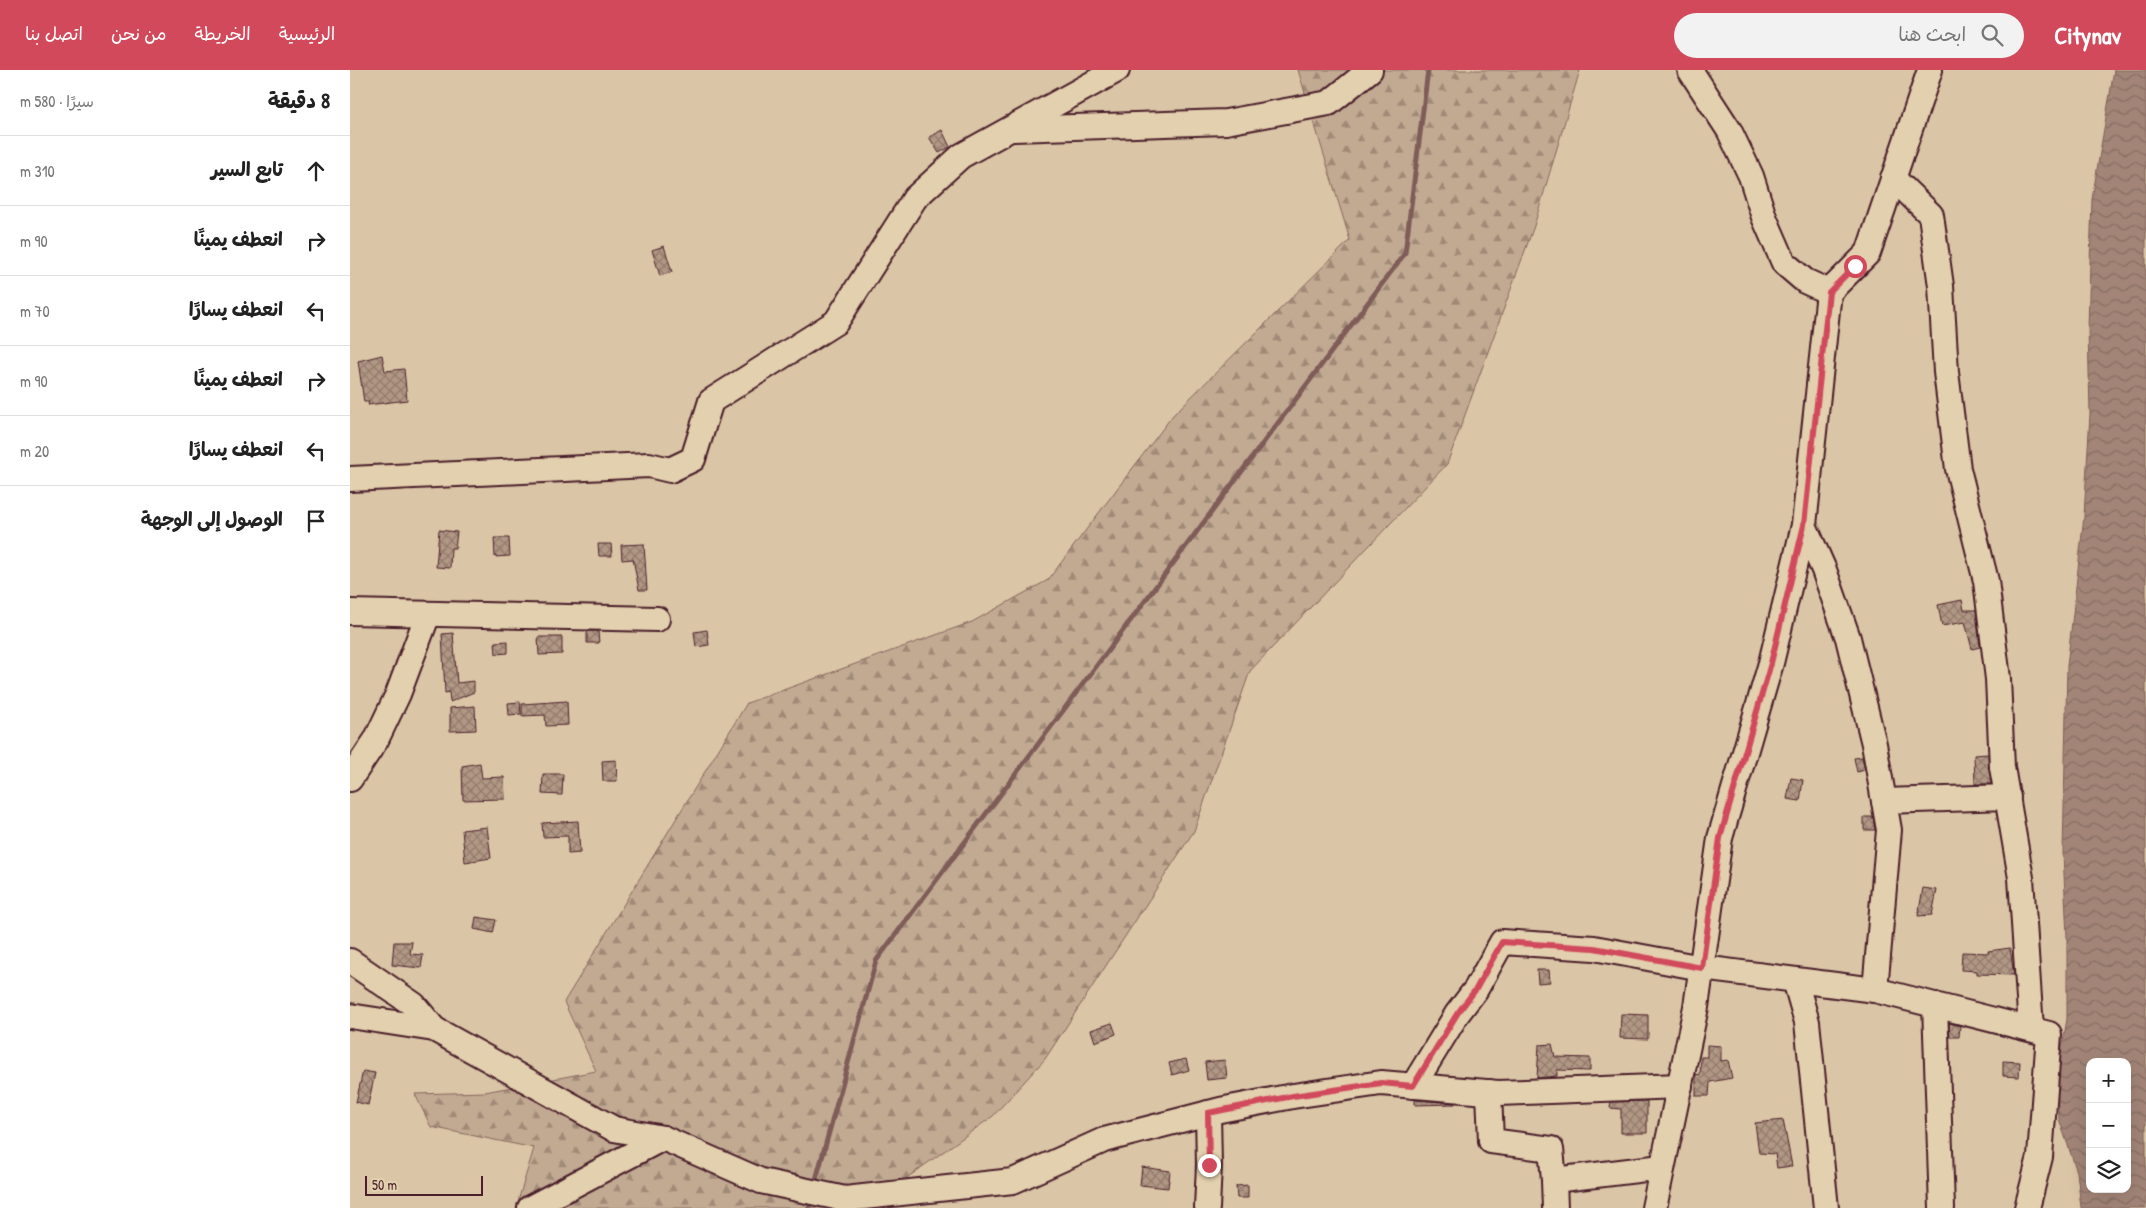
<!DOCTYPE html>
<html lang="ar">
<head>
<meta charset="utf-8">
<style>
  body { margin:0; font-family:"Patrick Hand","Playpen Sans Arabic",sans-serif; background:#f2f2f2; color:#222; direction:rtl }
  .controls { position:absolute; right:15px; bottom:15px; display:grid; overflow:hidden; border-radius:10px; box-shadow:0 5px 20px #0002 }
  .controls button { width:45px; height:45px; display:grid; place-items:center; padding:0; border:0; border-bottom:1px solid #e0e0e0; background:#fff; color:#222; font:25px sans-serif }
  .scale { position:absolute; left:15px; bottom:12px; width:118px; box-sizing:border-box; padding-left:5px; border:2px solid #4a1f2b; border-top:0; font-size:14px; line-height:18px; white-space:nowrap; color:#4a1f2b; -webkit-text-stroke:4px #e3d0ae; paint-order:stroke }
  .stop { position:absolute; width:15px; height:15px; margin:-11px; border:4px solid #d1495b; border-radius:50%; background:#fff }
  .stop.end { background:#d1495b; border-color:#fff; box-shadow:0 1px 5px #0008 }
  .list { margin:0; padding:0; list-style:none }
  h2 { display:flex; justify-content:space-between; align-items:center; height:65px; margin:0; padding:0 20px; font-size:21px }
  h2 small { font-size:16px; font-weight:400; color:#767676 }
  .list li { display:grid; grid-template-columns:32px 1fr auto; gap:15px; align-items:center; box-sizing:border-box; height:70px; padding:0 20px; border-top:1px solid #e0e0e0 }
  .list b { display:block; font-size:19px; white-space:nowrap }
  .list em { font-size:16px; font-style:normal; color:#767676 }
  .icon { flex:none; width:28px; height:28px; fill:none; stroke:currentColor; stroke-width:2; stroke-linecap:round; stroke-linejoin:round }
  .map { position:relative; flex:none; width:1796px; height:1138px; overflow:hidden; direction:ltr }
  header { display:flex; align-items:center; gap:30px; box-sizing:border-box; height:70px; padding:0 25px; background:#d1495b; color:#fff }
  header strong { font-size:24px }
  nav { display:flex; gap:28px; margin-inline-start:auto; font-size:18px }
  .search { width:350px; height:45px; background:#f2f2f2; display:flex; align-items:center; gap:12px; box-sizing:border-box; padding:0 18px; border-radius:28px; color:#767676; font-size:19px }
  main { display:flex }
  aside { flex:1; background:#fff }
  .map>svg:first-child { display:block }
  .forest { fill:url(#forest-firs); stroke:#86645e }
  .water { fill:url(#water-waves); stroke:#7f5c59; fill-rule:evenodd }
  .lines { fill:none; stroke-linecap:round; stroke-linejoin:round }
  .stream { stroke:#7f5c59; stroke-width:5 }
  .building { fill:url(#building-cross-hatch); stroke:#4a1f2b }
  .minor-casing { stroke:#4a1f2b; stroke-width:28 }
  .minor { stroke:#e3d0ae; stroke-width:24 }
  .route { stroke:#d1495b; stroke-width:6 }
</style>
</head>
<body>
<header>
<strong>Citynav</strong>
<div class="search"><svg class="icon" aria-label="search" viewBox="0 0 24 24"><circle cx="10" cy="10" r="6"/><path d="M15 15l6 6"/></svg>ابحث هنا</div>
<nav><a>الرئيسية</a><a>الخريطة</a><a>من نحن</a><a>اتصل بنا</a></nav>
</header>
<main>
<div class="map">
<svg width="1796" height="1138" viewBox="0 0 1796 1138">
  <defs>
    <pattern id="forest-firs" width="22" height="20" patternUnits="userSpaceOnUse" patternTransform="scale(1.25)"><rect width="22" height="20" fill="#c2aa92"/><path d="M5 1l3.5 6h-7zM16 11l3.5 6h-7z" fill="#a08a77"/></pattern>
    <pattern id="water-waves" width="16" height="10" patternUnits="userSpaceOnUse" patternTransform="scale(1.25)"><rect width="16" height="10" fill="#a28577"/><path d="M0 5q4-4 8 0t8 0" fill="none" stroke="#866c62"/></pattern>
    <pattern id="building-cross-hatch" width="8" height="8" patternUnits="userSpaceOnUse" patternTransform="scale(1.25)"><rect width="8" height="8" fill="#b19784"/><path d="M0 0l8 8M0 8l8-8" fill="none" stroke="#927b6c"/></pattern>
  </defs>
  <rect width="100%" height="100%" fill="#dac6a6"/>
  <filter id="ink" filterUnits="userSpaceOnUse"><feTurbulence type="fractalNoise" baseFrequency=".02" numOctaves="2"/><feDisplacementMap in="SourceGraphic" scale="10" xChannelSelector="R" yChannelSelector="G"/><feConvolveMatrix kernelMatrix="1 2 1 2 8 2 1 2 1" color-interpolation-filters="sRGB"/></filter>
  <g filter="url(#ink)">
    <!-- forest -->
    <path class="forest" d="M 948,0 L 1230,0 L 1184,156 L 1097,394 L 900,601 L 844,761 L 695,989 L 643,1046 L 515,1138 L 166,1138 L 184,1078 L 81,1057 L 65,1024 L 135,1022 L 246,1001 L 214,932 L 397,633 L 622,552 L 698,510 L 823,345 L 1000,170 Z"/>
    <!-- water -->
    <path class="water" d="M 1764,0 L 1796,0 L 1796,1138 L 1731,1138 L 1727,1102 L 1709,1049 L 1706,1011 L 1717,949 L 1717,867 L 1713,783 L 1717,596 L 1734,446 L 1740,344 L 1738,258 L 1742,129 ZM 1740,992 L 1777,992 L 1777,1119 L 1740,1119 Z"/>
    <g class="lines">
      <!-- stream -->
      <g class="stream">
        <path d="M 464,1117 L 526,891 L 1055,183 L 1078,0"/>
        <path d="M 459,1138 L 462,1127"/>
      </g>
    </g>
    <!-- building -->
    <g class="building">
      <path d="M 592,60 L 600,77 L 589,83 L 579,67 Z"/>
      <path d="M 314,176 L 322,202 L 310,206 L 302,180 Z"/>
      <path d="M 32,285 L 35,301 L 54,299 L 57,330 L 18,335 L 19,332 L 14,332 L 8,291 Z"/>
      <path d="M 89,460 L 107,462 L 105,478 L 101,478 L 100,498 L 86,497 Z"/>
      <path d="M 144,468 L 159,468 L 160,486 L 145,487 Z"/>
      <path d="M 248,474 L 261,474 L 262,486 L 249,486 Z"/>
      <path d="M 294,474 L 297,520 L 289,520 L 283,489 L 272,490 L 271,475 Z"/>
      <path d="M 1612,530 L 1614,540 L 1626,540 L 1630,577 L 1622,579 L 1615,552 L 1592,556 L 1588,535 Z"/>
      <path d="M 357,560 L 359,575 L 346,577 L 344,562 Z"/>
      <path d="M 237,561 L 248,561 L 249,573 L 237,573 Z"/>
      <path d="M 103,563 L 107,613 L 124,611 L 124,622 L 100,632 L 99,622 L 95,623 L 92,564 Z"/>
      <path d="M 188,567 L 212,567 L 212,584 L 189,585 Z"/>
      <path d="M 158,571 L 158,583 L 146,584 L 145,572 Z"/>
      <path d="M 217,631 L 218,655 L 196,656 L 195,645 L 172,646 L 172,634 Z"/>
      <path d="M 170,632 L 171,644 L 159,645 L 158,633 Z"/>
      <path d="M 125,636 L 126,660 L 100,661 L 100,638 Z"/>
      <path d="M 1638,684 L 1641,714 L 1625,714 L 1624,685 Z"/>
      <path d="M 1512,687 L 1515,700 L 1507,702 L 1504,688 Z"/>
      <path d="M 266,690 L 267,711 L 253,711 L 252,691 Z"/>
      <path d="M 130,693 L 132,708 L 154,707 L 155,729 L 113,730 L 112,696 Z"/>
      <path d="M 193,704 L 213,704 L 212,725 L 192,724 Z"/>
      <path d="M 1441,708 L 1453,710 L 1450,731 L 1437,729 Z"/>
      <path d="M 1514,747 L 1523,747 L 1525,760 L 1514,760 Z"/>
      <path d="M 228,751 L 230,783 L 218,784 L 218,766 L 193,767 L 192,753 Z"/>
      <path d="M 137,757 L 141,788 L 115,792 L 112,760 Z"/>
      <path d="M 1573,818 L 1587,820 L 1582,845 L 1568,846 Z"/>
      <path d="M 126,847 L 146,850 L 143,863 L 124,859 Z"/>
      <path d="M 44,872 L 62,872 L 60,884 L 73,885 L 71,898 L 42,895 Z"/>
      <path d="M 1660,878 L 1664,905 L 1627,904 L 1627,901 L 1611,900 L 1612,882 L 1639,883 L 1638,881 Z"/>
      <path d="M 1187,900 L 1199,900 L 1200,912 L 1188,913 Z"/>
      <path d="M 1271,944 L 1298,945 L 1298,969 L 1270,968 Z"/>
      <path d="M 762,953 L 766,964 L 745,972 L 741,960 Z"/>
      <path d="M 1599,953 L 1610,956 L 1609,967 L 1600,967 Z"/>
      <path d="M 1202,974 L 1205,987 L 1240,988 L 1240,1001 L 1207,1000 L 1207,1006 L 1187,1008 L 1189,975 Z"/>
      <path d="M 1357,975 L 1371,976 L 1371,991 L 1378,990 L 1382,1008 L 1360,1012 L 1359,1026 L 1346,1026 L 1346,1004 L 1350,1005 L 1351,987 L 1357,987 Z"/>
      <path d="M 836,989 L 839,1000 L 822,1005 L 819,993 Z"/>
      <path d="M 875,990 L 877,1008 L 857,1010 L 855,992 Z"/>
      <path d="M 1653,991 L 1670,992 L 1669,1007 L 1653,1006 Z"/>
      <path d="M 13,1001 L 25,1003 L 18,1035 L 6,1032 Z"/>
      <path d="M 1065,1030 L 1105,1033 L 1105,1034 L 1065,1035 Z"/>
      <path d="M 1297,1031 L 1297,1063 L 1271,1063 L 1271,1039 L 1260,1038 L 1261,1032 Z"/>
      <path d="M 1433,1050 L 1442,1096 L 1427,1098 L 1425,1084 L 1409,1083 L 1405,1053 Z"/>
      <path d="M 792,1097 L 820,1101 L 818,1118 L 790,1115 Z"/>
      <path d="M 898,1115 L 898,1128 L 887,1128 L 886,1116 Z"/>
    </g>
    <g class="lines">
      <defs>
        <g id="minor">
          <path d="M 1340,0 L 1379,60 L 1401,106 L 1414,147 L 1434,193 L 1455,211 L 1479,222"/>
          <path d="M 664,59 L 876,52 L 979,33 L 1020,0"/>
          <path d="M 1543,108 L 1581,145 L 1591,216 L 1596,302 L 1608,399 L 1636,511 L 1648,609 L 1652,697 L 1671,808 L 1681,959"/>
          <path d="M 0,409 L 299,395 L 320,400 L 343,389 L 361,331 L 486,252 L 565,128 L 611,86 L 767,0"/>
          <path d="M 1454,455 L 1474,500 L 1498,568 L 1524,674 L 1539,760 L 1525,920"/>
          <path d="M 0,542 L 307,549"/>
          <path d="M 0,709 L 26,670 L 48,624 L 78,544"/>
          <path d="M 1534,731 L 1658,727"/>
          <path d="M 0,891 L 64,935 L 84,959"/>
          <path d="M 1445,910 L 1457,952 L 1476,1138"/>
          <path d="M 1585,935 L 1592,1138"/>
          <path d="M 0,946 L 84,959 L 264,1059 L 313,1068 L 411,1111 L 495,1129 L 663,1111 L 754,1070 L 870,1040 L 943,1026 L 1031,1013 L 1148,1023 L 1330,1016"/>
          <path d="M 1063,1016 L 1107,944 L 1126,919 L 1152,872 L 1244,878 L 1352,898 L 1525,920 L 1699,964 L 1690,1087 L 1677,1138"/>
          <path d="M 1139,1022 L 1141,1071 L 1201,1079 L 1204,1110"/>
          <path d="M 180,1138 L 313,1068"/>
          <path d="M 857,1138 L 859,1095 L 858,1043"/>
          <path d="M 1205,1138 L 1204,1110 L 1312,1097"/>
          <path d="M 1304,1138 L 1346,937 L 1370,768 L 1421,593 L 1454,455 L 1479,222 L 1518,183 L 1580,0"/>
        </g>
      </defs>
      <!-- minor casing -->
      <use href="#minor" class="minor-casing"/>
      <!-- minor -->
      <use href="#minor" class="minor"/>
    </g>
  </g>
  <g class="lines" filter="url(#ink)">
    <!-- route -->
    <path class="route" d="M 859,1095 L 858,1043 L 943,1026 L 1031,1013 L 1063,1016 L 1107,944 L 1126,919 L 1152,872 L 1244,878 L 1352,898 L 1370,768 L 1421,593 L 1454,455 L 1479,222 L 1505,196"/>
  </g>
</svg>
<div class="controls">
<button>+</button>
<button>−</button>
<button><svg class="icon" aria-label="layers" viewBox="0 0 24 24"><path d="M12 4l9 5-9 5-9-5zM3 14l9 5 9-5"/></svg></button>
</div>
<div class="scale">50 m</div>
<div class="stop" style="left:1505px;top:196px"></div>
<div class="stop end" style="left:859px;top:1095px"></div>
</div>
<aside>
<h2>8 دقيقة<small>سيرًا · 580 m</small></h2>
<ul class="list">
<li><svg class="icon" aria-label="ahead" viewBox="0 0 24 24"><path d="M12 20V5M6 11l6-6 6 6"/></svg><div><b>تابع السير</b></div><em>310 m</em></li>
<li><svg class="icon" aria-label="right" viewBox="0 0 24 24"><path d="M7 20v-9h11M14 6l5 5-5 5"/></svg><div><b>انعطف يمينًا</b></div><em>90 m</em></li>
<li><svg class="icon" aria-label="left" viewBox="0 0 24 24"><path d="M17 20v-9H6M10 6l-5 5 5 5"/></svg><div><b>انعطف يسارًا</b></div><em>70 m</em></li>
<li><svg class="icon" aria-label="right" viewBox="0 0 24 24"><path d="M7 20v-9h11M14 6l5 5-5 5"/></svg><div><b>انعطف يمينًا</b></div><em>90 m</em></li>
<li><svg class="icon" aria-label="left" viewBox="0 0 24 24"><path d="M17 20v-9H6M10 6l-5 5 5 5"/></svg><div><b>انعطف يسارًا</b></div><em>20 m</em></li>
<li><svg class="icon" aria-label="arrive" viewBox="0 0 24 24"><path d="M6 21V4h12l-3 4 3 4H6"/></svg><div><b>الوصول إلى الوجهة</b></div></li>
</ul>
</aside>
</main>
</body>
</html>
